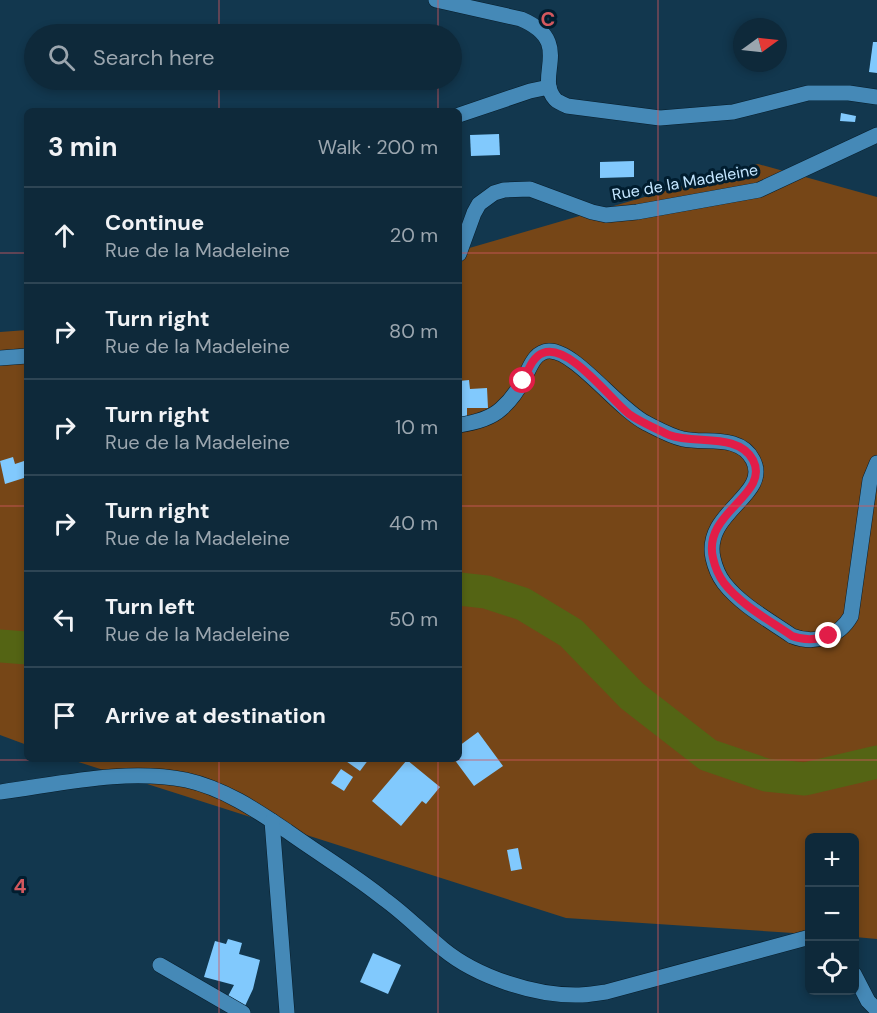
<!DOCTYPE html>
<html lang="en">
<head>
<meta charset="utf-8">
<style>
  body { margin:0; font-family:"DM Sans",sans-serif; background:#1c3545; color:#f1f3f6 }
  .controls { position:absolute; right:18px; bottom:18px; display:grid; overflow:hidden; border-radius:9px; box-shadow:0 3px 9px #0003 }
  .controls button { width:54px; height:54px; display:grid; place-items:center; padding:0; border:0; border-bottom:2px solid #2e4554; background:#0e293a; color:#f1f3f6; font:30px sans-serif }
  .compass { position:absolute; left:733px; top:18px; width:54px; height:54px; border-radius:50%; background:#0e293a; box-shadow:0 3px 9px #0003; rotate:75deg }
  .stop { position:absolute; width:18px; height:18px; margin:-14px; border:4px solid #e11d48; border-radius:50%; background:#fff }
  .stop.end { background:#e11d48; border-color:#fff; box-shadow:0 2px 6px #0008 }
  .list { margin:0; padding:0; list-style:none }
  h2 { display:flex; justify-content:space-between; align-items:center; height:78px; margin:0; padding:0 24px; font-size:26px }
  h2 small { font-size:20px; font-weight:400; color:#9ba6af }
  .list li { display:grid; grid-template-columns:39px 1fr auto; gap:18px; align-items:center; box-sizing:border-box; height:96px; padding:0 24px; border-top:2px solid #2e4554 }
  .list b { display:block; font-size:22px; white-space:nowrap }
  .list p { margin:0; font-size:20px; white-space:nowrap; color:#9ba6af }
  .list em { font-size:20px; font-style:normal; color:#9ba6af }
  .icon { flex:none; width:33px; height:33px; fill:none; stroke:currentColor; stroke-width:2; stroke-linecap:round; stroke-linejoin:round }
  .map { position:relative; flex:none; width:877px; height:1013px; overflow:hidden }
  .search { position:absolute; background:#0e293a; box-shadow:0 3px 9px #0003; left:24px; top:24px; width:438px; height:66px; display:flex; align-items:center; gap:15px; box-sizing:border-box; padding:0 21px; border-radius:33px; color:#9ba6af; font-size:22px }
  .panel { position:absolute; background:#0e293a; box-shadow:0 3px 9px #0003; left:24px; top:108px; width:438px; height:654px; border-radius:9px }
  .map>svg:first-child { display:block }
  .green { fill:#764617 }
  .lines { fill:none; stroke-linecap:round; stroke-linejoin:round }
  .river { stroke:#546414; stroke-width:33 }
  .building { fill:#81c9fd }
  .street-casing { stroke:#071d2b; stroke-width:16 }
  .street { stroke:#4589b7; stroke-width:15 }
  .route { stroke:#e11d48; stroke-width:8 }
  .grid { fill:none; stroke:#d2585e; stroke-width:1.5; stroke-opacity:0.55 }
  .labels { text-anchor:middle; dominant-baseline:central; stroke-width:6; stroke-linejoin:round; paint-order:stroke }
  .street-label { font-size:16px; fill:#c4e6ff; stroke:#011d2f }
  .grid-label { font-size:20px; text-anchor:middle; font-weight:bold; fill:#d2585e; stroke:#011d2f; stroke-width:6; stroke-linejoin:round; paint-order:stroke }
</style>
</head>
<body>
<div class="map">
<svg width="877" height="1013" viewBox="0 0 877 1013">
  <rect width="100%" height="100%" fill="#12374e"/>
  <!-- green -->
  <g class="green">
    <path d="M 758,164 L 877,197 L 877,939 L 855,937 L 854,838 L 810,838 L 809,934 L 566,918 L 69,759 L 459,759 L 459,251 Z"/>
    <path d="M 27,330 L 27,745 L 0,735 L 0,332 Z"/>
  </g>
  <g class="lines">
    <!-- river -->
    <g class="river">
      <path d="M 459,589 L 486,592 L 523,604 L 571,633 L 632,696 L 708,755 L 766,775 L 805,779 L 877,762"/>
      <path d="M 0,646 L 27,648"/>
    </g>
  </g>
  <!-- building -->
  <g class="building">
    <path d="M 873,42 L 877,42 L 877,73 L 869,72 Z"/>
    <path d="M 841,113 L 856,116 L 855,122 L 840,121 Z"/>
    <path d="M 499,134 L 500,155 L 471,156 L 470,135 Z"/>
    <path d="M 634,161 L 634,177 L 600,178 L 600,162 Z"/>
    <path d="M 469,380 L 470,389 L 487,388 L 488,408 L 467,408 L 467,418 L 459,418 L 459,381 Z"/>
    <path d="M 13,457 L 15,464 L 27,460 L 27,477 L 5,484 L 0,461 Z"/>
    <path d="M 478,732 L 503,766 L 474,786 L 454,759 L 459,759 L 459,746 Z"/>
    <path d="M 343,759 L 369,759 L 360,771 Z"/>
    <path d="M 407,760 L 440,787 L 426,804 L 422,801 L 401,826 L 372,801 Z"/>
    <path d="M 341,769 L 353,777 L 344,791 L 331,783 Z"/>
    <path d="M 518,848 L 522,869 L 511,871 L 507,850 Z"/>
    <path d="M 228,939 L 242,943 L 239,954 L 260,960 L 253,989 L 245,1006 L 227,998 L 234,985 L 204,977 L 215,941 L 226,944 Z"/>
    <path d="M 373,953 L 401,965 L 388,994 L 360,982 Z"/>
  </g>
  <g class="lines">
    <defs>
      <g id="street">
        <path d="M 436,0 L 521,19 C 575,42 534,76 555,99 C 557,102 564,104 567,106 L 660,118 L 733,112 L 808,93 L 849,93 L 877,97"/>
        <path d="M 459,115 L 530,91 L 549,87"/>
        <path d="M 459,254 L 474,213 L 479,204 L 494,193 L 504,190 L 530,189 L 592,212 L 606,215 L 637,212 L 759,190 L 877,135"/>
        <path d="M 0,358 L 27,356"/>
        <path d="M 459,425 C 473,423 490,419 501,409 C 509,402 518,390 523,380 C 530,369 533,352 549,351 C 575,350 618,409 646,423 C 658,429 670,436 683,439 C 706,444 740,434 753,460 C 771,495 703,512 713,558 C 715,567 718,575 724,583 C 741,605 769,620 792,636 C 815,645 839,637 851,616 L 870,480 L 877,463"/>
        <path d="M 0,792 C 60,784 125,768 186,780 C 223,788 256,810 287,831 C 319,854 353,874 384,899 C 405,914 423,933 443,949 C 477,977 535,996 579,995 C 588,995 597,993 606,992 L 810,937"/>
        <path d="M 272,821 L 287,1013"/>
        <path d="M 160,965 L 243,1013"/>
        <path d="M 854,974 L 868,1001 L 877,1010"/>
      </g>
    </defs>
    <!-- street casing -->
    <use href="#street" class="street-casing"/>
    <!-- street -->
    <use href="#street" class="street"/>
  </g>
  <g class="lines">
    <!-- route -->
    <path class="route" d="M 523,381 C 528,371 532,357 543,353 C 569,343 610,399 629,414 C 640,422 657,429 669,435 C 695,445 738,432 753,460 C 771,495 702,512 713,558 C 715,567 718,575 724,583 C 741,605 769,620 792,636 C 805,641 816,640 829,636"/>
  </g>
  <!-- grid -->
  <path class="grid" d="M 219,0 L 219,34M 438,0 L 438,34M 658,0 L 658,1013M 219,80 L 219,111M 438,80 L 438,111M 0,253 L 27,253M 459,253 L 877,253M 0,506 L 27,506M 459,506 L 877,506M 219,759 L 219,1013M 438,759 L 438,1013M 0,760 L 877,760"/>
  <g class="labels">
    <!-- street labels -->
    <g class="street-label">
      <text transform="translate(685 182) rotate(-10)">Rue de la Madeleine</text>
    </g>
  </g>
  <g class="grid-label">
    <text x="548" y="26">C</text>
    <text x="20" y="893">4</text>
  </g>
</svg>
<div class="controls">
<button>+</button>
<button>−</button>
<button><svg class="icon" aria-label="locate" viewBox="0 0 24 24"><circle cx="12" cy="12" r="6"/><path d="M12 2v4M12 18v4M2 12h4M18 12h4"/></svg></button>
</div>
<svg class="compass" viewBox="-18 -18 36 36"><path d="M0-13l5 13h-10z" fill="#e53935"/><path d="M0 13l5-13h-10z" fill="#9ba6af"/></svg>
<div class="stop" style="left:523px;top:381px"></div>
<div class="stop end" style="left:829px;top:636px"></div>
<div class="search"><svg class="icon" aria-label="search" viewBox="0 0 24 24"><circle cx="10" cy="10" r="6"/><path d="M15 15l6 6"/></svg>Search here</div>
<section class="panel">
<h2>3 min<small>Walk · 200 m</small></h2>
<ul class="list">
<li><svg class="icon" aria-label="ahead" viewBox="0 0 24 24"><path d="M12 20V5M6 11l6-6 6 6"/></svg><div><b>Continue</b><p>Rue de la Madeleine</p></div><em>20 m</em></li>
<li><svg class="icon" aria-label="right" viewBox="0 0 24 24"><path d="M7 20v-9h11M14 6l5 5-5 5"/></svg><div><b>Turn right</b><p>Rue de la Madeleine</p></div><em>80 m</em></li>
<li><svg class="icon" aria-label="right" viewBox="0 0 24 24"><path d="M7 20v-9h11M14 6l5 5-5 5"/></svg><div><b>Turn right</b><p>Rue de la Madeleine</p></div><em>10 m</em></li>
<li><svg class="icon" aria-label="right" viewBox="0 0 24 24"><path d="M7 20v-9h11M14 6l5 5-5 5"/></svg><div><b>Turn right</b><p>Rue de la Madeleine</p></div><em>40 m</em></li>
<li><svg class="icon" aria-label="left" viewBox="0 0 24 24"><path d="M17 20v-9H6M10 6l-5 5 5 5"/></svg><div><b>Turn left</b><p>Rue de la Madeleine</p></div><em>50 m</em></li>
<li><svg class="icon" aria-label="arrive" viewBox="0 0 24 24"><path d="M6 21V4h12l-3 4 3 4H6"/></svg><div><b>Arrive at destination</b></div></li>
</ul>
</section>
</div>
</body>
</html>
